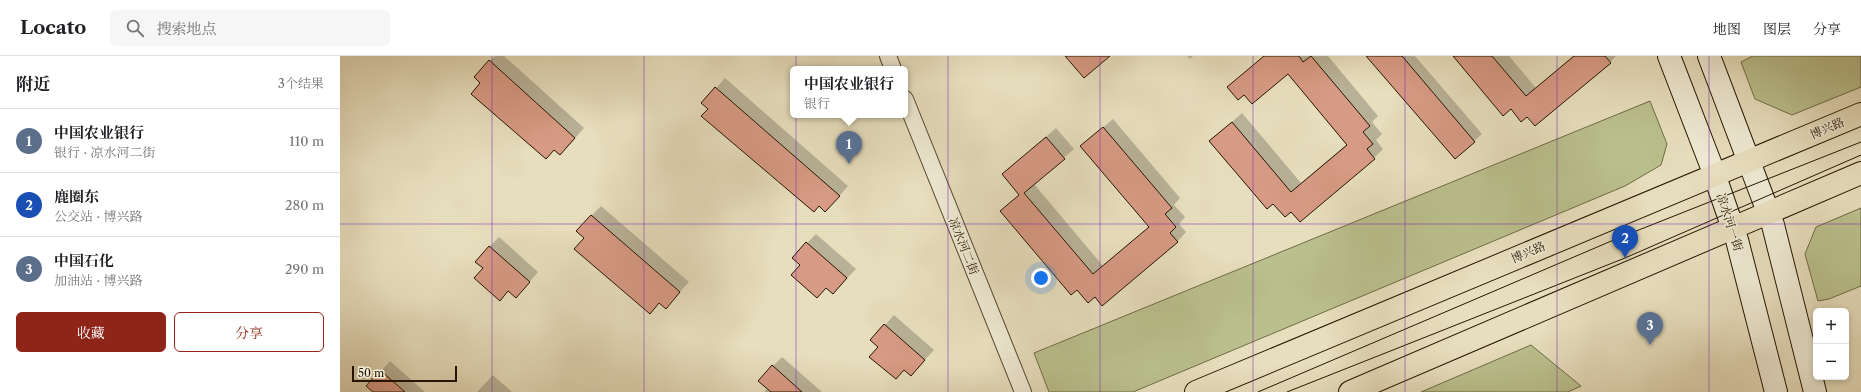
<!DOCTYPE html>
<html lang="zh">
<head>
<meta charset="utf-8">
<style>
  body { margin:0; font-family:"Libre Caslon Text","Noto Serif SC",serif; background:#f6f6f6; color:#202124 }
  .controls { position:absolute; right:12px; bottom:12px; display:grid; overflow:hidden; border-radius:6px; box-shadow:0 2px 6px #0003 }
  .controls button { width:36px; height:36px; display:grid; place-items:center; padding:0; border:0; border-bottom:1px solid #e0e0e0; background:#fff; color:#202124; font:20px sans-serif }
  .scale { position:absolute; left:12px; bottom:10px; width:105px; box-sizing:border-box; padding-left:4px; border:2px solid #251501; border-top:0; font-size:11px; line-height:14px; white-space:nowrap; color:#251501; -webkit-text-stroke:3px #efead4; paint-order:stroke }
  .you { position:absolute; left:701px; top:222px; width:14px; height:14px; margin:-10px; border:3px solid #fff; border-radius:50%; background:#1a73e8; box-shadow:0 0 0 6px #1a73e833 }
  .badge { display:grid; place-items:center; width:26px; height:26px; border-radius:50%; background:#8f2418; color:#fff; font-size:13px; font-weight:700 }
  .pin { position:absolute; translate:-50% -33px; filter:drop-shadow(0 1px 2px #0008) }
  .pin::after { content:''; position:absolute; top:21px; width:14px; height:12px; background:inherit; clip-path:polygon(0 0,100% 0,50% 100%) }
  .popup { position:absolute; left:450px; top:10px; width:118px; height:52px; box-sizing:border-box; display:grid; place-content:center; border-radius:6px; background:#fff; filter:drop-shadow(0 1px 3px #0005); font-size:13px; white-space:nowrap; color:#757577 }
  .popup b { font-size:15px; color:#202124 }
  .popup::after { content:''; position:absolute; left:50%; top:100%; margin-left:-8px; border:8px solid transparent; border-top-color:#fff }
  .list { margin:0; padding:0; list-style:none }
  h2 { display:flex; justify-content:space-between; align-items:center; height:52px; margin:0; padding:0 16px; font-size:17px }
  h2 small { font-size:13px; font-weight:400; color:#757577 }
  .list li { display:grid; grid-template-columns:26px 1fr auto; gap:12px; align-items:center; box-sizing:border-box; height:64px; padding:0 16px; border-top:1px solid #e0e0e0 }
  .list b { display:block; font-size:15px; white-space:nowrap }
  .list p { margin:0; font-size:13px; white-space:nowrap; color:#757577 }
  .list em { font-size:13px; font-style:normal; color:#757577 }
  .actions { display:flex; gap:8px; padding:12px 16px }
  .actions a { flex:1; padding:9px 0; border:1px solid #8f2418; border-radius:6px; text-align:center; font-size:14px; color:#8f2418 }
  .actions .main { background:#8f2418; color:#fff }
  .icon { flex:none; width:22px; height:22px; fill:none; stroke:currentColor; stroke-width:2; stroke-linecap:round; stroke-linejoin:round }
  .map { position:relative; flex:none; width:1521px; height:336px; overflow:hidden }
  header { display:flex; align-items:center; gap:24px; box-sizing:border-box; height:56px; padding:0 20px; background:#fff; border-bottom:1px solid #e0e0e0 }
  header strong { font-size:19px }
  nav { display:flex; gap:22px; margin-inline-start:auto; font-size:14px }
  .search { width:280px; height:36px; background:#f6f6f6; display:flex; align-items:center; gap:10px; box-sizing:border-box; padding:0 14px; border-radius:6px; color:#757577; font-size:15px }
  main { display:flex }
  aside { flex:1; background:#fff }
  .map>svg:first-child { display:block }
  .green { fill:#bac08d; stroke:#706a47 }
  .shadow { fill:#0003 }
  .building { fill:#d79a84; stroke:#251501 }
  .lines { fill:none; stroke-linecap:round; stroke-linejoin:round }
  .minor-casing { stroke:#564730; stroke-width:18 }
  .secondary-casing { stroke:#251501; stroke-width:24 }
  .primary-casing { stroke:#251501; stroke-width:24 }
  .minor { stroke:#efead4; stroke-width:16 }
  .secondary { stroke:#efead4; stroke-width:22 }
  .primary { stroke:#e7debd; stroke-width:22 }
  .tram { stroke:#251501; stroke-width:1 }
  .grid { fill:none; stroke:#7b2cbf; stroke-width:1; stroke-opacity:0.55 }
  .labels { text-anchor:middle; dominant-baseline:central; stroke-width:3; stroke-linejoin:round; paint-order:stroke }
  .street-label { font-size:12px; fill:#251501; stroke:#efead4 }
</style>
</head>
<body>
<header>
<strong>Locato</strong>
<div class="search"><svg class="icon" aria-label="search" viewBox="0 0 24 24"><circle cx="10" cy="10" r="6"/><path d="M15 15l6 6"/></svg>搜索地点</div>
<nav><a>地图</a><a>图层</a><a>分享</a></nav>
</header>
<main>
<aside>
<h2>附近<small>3个结果</small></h2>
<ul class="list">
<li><span class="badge" style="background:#5c6f8a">1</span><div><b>中国农业银行</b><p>银行 · 凉水河二街</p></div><em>110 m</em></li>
<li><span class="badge" style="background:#1a4fb4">2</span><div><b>鹿圈东</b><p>公交站 · 博兴路</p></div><em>280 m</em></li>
<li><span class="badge" style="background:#5c6f8a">3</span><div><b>中国石化</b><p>加油站 · 博兴路</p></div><em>290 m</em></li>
</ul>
<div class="actions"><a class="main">收藏</a><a>分享</a></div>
</aside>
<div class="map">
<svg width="1521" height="336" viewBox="0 0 1521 336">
  <rect width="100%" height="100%" fill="#e7debd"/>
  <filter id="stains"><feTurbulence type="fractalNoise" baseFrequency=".005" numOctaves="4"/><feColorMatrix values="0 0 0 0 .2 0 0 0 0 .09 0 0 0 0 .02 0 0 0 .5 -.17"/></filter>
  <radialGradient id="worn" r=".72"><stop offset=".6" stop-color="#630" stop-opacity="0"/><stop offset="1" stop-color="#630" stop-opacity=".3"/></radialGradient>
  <!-- green -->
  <g class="green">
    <path d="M 1413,0 L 1521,0 L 1521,31 L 1452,59 L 1415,43 L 1401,6 Z"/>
    <path d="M 1310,45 L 1327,88 L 1321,109 L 1285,130 L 793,336 L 709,336 L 694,297 Z"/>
    <path d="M 1521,152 L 1521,230 L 1489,243 L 1478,245 L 1465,198 L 1476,171 Z"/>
    <path d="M 1191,289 L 1241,330 L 1228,336 L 1081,336 Z"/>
  </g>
  <!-- shadow -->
  <g class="shadow">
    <path d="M 155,0 L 164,0 L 244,72 L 230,88 L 142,27 L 150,5 Z"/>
    <path d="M 847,0 L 853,0 L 850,3 Z"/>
    <path d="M 924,0 L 988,0 L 1038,60 L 1032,66 L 1042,78 L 1036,84 L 1043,93 L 1034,102 L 951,154 L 870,85 L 902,57 L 961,127 L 1007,88 L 948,17 Z"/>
    <path d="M 1028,0 L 1075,0 L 1142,78 L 1115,102 Z"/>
    <path d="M 1114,0 L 1169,0 L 1196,32 L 1233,0 L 1276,0 L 1270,6 L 1187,60 L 1171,52 Z"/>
    <path d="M 385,22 L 508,130 L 495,145 L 363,47 Z"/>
    <path d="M 773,63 L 840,142 L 834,149 L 845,161 L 839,168 L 846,176 L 837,186 L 755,240 L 662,155 L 680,138 L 663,118 L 716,72 L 734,93 L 694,128 L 763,210 L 810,171 L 742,90 Z"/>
    <path d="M 261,150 L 349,226 L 326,251 L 320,246 L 310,257 L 251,160 Z"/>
    <path d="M 476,178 L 516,213 L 493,237 L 461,209 L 467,187 Z"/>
    <path d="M 159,181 L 198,216 L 185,231 L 169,234 L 160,244 L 144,212 L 136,205 Z"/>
    <path d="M 554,259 L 594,294 L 571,319 L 532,284 Z"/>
    <path d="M 442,301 L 482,336 L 424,336 L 428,332 L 433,310 Z"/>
    <path d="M 50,305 L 85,336 L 35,336 L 28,330 Z"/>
    <path d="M 153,319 L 172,336 L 137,336 Z"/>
  </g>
  <!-- building -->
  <g class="building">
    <path d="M 725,0 L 770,0 L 744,22 Z"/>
    <path d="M 924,0 L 959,0 L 963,6 L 971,0 L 1030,70 L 1023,76 L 1033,88 L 1027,93 L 1035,103 L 960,166 L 951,156 L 945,161 L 933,148 L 927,153 L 869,85 L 892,66 L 951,136 L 1007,89 L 948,18 L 912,48 L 904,39 L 898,44 L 887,31 Z"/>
    <path d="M 1026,0 L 1062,0 L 1135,86 L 1115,103 Z"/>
    <path d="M 1113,0 L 1152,0 L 1186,40 L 1234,0 L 1265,0 L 1271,7 L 1195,70 L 1187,61 L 1181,66 L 1171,53 L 1163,60 Z"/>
    <path d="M 149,4 L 235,82 L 220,99 L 214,94 L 206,103 L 131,38 L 140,27 L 134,21 Z"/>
    <path d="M 375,31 L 500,140 L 485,156 L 479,150 L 474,156 L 361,60 L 368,53 L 361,47 Z"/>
    <path d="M 763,71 L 832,152 L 825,158 L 836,171 L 830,177 L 838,186 L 762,250 L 755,241 L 748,247 L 737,234 L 731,239 L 660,155 L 679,139 L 662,118 L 706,81 L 725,103 L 684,137 L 753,218 L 809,171 L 740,90 Z"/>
    <path d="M 251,159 L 340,236 L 326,253 L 319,247 L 310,258 L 234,193 L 244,182 L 236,175 Z"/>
    <path d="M 466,186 L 507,222 L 493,238 L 486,232 L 477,242 L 451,219 L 460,209 L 452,202 Z"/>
    <path d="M 149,190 L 190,226 L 176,242 L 168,235 L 160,245 L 134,222 L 143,212 L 135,206 Z"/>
    <path d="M 544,268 L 585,304 L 571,320 L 564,314 L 556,323 L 529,301 L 538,291 L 530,284 Z"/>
    <path d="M 432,309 L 462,336 L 431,336 L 418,325 Z"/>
    <path d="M 40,314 L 65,336 L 33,336 L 26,330 Z"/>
  </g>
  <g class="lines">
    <defs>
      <g id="minor">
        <path d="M 548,0 L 553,13"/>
        <path d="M 565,43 L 683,336"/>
      </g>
      <g id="secondary">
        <path d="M 1329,0 L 1371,109 L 1397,184 L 1436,336"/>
        <path d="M 1369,0 L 1433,169 L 1475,336"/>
      </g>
      <g id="primary">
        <path d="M 856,336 L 1521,58"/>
        <path d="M 1010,336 L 1521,117"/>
      </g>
    </defs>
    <!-- minor casing -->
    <use href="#minor" class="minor-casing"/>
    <!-- secondary casing -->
    <use href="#secondary" class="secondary-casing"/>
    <!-- primary casing -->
    <use href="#primary" class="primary-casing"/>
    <!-- minor -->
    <use href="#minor" class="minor"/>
    <!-- secondary -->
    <use href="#secondary" class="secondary"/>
    <!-- primary -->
    <use href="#primary" class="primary"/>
    <!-- tram -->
    <g class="tram">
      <path d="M 918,336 L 1276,183 L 1521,86"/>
      <path d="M 947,336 L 1285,202 L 1521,99"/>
    </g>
  </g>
  <!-- grid -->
  <path class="grid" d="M 152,0 L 152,336M 304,0 L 304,336M 456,0 L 456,336M 608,0 L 608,336M 760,0 L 760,336M 913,0 L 913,336M 1065,0 L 1065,336M 1217,0 L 1217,336M 1369,0 L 1369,336M 0,168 L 1521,168"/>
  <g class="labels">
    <!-- street labels -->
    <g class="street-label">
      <text transform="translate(1487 72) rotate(-23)">博兴路</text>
      <text transform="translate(1390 166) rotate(72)">凉水河一街</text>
      <text transform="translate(624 190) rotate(68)">凉水河二街</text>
      <text transform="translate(1188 196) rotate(-23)">博兴路</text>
    </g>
  </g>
  <rect width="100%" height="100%" filter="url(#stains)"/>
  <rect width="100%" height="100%" fill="url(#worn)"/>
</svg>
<div class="controls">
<button>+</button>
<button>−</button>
</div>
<div class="scale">50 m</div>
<div class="you"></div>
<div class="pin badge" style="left:509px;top:108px;background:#5c6f8a">1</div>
<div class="popup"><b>中国农业银行</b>银行</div>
<div class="pin badge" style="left:1285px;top:202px;background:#1a4fb4">2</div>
<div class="pin badge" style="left:1310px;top:289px;background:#5c6f8a">3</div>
</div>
</main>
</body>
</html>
